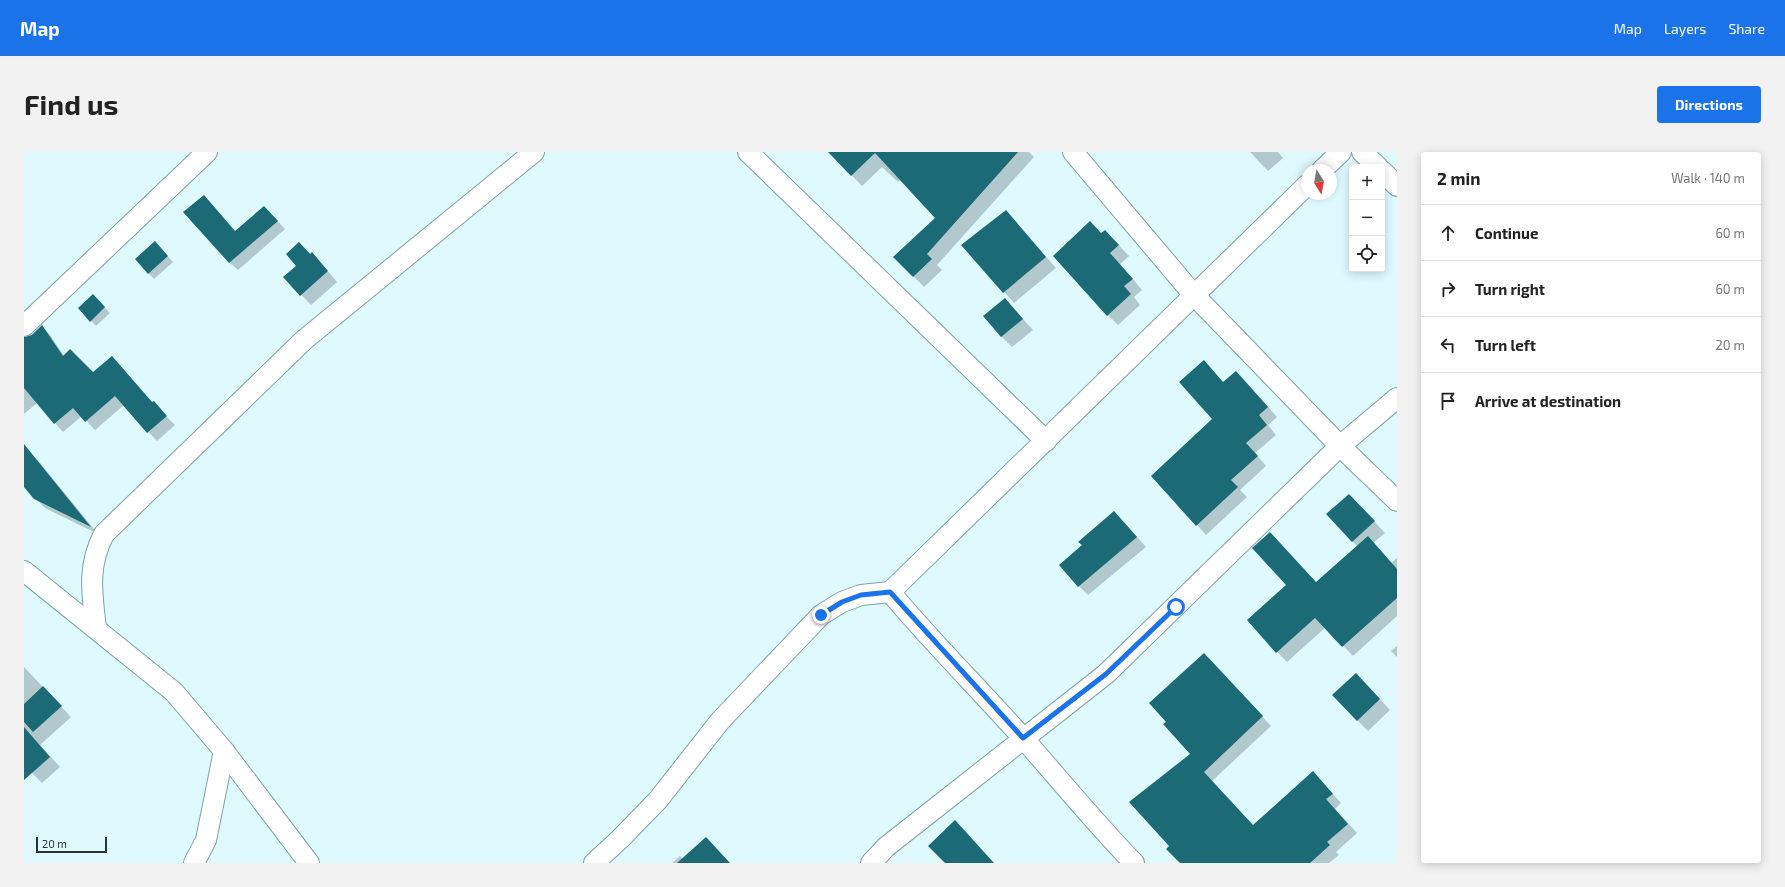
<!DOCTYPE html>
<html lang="en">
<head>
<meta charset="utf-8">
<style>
  body { margin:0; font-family:"Exo 2",sans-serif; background:#f2f2f2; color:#222 }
  .controls { position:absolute; right:12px; top:12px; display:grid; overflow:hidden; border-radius:4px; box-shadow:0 2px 10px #0003 }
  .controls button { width:36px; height:36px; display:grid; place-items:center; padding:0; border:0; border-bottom:1px solid #e0e0e0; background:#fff; color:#222; font:20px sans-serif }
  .compass { position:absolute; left:1277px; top:12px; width:36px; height:36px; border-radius:50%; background:#fff; box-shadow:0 2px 10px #0003; rotate:169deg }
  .scale { position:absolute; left:12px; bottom:10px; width:71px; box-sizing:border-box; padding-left:4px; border:2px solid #263437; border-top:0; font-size:11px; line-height:14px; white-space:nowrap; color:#263437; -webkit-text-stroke:3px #defaff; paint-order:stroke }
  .stop { position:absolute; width:12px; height:12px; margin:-9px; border:3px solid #1a73e8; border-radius:50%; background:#fff }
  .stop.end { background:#1a73e8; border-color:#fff; box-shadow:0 1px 4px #0008 }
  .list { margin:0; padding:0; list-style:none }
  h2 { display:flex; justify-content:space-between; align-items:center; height:52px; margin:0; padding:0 16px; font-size:17px }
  h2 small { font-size:13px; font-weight:400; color:#767676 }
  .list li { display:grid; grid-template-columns:26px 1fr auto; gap:12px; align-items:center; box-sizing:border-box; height:56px; padding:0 16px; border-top:1px solid #e0e0e0 }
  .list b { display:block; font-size:15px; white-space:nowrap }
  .list em { font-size:13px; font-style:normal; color:#767676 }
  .icon { flex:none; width:22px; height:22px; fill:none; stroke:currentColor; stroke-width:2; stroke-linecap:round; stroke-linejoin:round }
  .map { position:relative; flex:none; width:1373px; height:711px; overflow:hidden; border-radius:4px }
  header { display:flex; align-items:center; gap:24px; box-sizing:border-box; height:56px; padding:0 20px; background:#1a73e8; color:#fff }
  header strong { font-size:19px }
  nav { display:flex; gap:22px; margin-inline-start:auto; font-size:14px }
  .intro { display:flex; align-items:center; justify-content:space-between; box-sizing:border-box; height:96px; padding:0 24px }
  h1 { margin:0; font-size:28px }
  .button { padding:10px 18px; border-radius:4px; background:#1a73e8; color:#fff; font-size:14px; font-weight:700 }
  main { display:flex; gap:24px; padding:0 24px }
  aside { flex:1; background:#fff; border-radius:4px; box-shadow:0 2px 10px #0003 }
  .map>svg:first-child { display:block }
  .shadow { fill:#0003 }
  .building { fill:#1c6a75 }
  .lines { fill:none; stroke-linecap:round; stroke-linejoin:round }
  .street-casing { stroke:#7fa1a7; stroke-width:22 }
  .street { stroke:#fff; stroke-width:20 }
  .route { stroke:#1a73e8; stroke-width:5 }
</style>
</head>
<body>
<header>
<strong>Map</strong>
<nav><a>Map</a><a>Layers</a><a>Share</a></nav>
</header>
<div class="intro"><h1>Find us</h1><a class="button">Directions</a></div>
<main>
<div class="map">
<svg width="1373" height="711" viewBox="0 0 1373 711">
  <rect width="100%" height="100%" fill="#defaff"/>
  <!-- shadow -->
  <g class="shadow">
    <path d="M 814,0 L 1005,0 L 1010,5 L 913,113 L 918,118 L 900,135 L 871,105 L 913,66 L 877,27 L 874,30 L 858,15 L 838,34 L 809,4 Z"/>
    <path d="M 1226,0 L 1254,0 L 1259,6 L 1244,19 Z"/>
    <path d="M 982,59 L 1032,116 L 990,151 L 939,94 Z"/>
    <path d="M 248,63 L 261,77 L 214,118 L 206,111 L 212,80 Z"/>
    <path d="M 1078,82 L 1091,89 L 1105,104 L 1096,112 L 1118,138 L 1110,145 L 1116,153 L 1094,173 L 1084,163 Z"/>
    <path d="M 136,96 L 149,110 L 130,127 L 112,107 Z"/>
    <path d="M 286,103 L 297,111 L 313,130 L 287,153 L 261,125 Z"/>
    <path d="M 981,147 L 1009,178 L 988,195 L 977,184 Z"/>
    <path d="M 74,148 L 86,161 L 72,174 L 55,156 Z"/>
    <path d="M 18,174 L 26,183 L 40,204 L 69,222 L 96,214 L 129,251 L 151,273 L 133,289 L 100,253 L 71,278 L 58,264 L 39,280 L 13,251 L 0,262 L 0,186 L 3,186 Z"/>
    <path d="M 1222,230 L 1253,265 L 1244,273 L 1252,283 L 1231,301 L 1242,314 L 1216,338 L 1223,345 L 1182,383 L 1129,324 L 1189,267 L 1199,231 Z"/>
    <path d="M 6,302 L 16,311 L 74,382 L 21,356 L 11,346 L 0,333 L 0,307 Z"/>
    <path d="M 1336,354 L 1361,381 L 1349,391 L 1367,411 L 1373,406 L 1373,464 L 1329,504 L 1302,475 L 1263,510 L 1224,469 L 1263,433 L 1246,381 L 1292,431 L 1333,394 L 1303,362 Z"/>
    <path d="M 1099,369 L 1122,395 L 1064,443 L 1055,434 Z"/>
    <path d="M 1373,494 L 1373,505 L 1367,499 Z"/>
    <path d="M 1189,512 L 1247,574 L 1188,629 L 1229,674 L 1298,630 L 1317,651 L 1311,657 L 1333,681 L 1312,700 L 1315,703 L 1305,711 L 1160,711 L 1168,602 Z"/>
    <path d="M 0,515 L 47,565 L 16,593 L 36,615 L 18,631 L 0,613 Z"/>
    <path d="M 1343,533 L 1366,558 L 1344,579 L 1333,568 Z"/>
    <path d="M 656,704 L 659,707 L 705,711 L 648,711 Z"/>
  </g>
  <!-- building -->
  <g class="building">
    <path d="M 804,0 L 994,0 L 903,102 L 908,107 L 889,125 L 869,105 L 911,66 L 851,1 L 827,24 Z"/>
    <path d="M 180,43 L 211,79 L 240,54 L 254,69 L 205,111 L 159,60 Z"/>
    <path d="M 982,58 L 1022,105 L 979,141 L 937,93 Z"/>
    <path d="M 1066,69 L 1077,81 L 1081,78 L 1095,93 L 1086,101 L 1109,127 L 1100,134 L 1107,142 L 1083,164 L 1029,104 Z"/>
    <path d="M 131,89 L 144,104 L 124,122 L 111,107 Z"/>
    <path d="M 275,90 L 286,102 L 288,100 L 304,119 L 276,144 L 259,125 L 272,114 L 262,102 Z"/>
    <path d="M 69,142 L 81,155 L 66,170 L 54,156 Z"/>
    <path d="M 981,146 L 999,167 L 977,185 L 959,164 Z"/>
    <path d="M 18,173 L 39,204 L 46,197 L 69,220 L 88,204 L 128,250 L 130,249 L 143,264 L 123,281 L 91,244 L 61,270 L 49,256 L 30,272 L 0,236 L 0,185 L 8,183 Z"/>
    <path d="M 1180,208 L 1199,230 L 1212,219 L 1244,255 L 1235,263 L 1243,273 L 1222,291 L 1234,304 L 1207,328 L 1214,335 L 1172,374 L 1127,324 L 1188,267 L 1155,230 Z"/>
    <path d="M 0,292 L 67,375 L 10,347 L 0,335 Z"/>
    <path d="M 1325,342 L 1351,369 L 1328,390 L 1302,362 Z"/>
    <path d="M 1090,359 L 1113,385 L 1054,435 L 1035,413 L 1058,393 L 1054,390 Z"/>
    <path d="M 1246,380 L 1292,430 L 1344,384 L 1373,417 L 1373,446 L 1318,495 L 1291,466 L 1252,501 L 1223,468 L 1262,433 L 1228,396 Z"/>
    <path d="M 1180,501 L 1239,564 L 1180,620 L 1229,673 L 1289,619 L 1309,642 L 1302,647 L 1324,672 L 1303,690 L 1306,693 L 1286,711 L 1156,711 L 1142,697 L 1145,694 L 1105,650 L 1166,602 L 1139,572 L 1142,570 L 1125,551 Z"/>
    <path d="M 1332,521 L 1356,547 L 1333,569 L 1308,543 Z"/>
    <path d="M 19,534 L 38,554 L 9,580 L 0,570 L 0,552 Z"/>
    <path d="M 0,575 L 26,605 L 0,628 Z"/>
    <path d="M 931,668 L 970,711 L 921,711 L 904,694 Z"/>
    <path d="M 682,685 L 706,711 L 653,711 Z"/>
  </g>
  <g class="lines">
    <defs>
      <g id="street">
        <path d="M 724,0 L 1022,289"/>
        <path d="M 1049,0 L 1169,142 L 1316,294 L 1373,349"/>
        <path d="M 1338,0 L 1354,15"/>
        <path d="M 1298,18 L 1317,0"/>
        <path d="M 1358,19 L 1373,34"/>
        <path d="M 0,174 L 183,0"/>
        <path d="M 0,419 L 150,540 L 200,599 L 285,711"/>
        <path d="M 866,440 C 908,490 955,537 999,586 C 1036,628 1071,671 1110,711"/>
        <path d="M 72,476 C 68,442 63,414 80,382 L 280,188 L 510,0"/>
        <path d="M 170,711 L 182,688 L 200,599"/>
        <path d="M 570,711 L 596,687 L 634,648 L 696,569 L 797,463 L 818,450 L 837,443 L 866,440 L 1283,33"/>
        <path d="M 847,711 L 862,695 L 1082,522 L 1316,294 L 1373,246"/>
      </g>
    </defs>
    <!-- street casing -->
    <use href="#street" class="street-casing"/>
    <!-- street -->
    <use href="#street" class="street"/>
  </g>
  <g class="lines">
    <!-- route -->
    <path class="route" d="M 797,463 L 818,450 L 837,443 L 866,440 L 999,586 L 1082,522 L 1152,455"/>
  </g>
</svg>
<div class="controls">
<button>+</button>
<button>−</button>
<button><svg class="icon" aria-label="locate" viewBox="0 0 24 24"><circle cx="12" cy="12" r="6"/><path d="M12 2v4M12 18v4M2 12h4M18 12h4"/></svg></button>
</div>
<svg class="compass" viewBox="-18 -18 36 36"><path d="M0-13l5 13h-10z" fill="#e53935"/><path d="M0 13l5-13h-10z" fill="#767676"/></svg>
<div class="scale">20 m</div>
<div class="stop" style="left:1152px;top:455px"></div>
<div class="stop end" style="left:797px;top:463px"></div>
</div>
<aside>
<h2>2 min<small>Walk · 140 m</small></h2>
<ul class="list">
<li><svg class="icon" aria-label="ahead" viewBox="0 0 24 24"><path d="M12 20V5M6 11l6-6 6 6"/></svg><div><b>Continue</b></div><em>60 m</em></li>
<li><svg class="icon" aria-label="right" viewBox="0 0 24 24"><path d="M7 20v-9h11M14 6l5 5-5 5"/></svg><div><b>Turn right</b></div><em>60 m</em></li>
<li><svg class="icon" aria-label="left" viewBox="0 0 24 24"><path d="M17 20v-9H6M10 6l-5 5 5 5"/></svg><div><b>Turn left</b></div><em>20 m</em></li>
<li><svg class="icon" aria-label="arrive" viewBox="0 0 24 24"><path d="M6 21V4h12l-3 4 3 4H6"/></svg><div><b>Arrive at destination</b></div></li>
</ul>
</aside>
</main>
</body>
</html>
